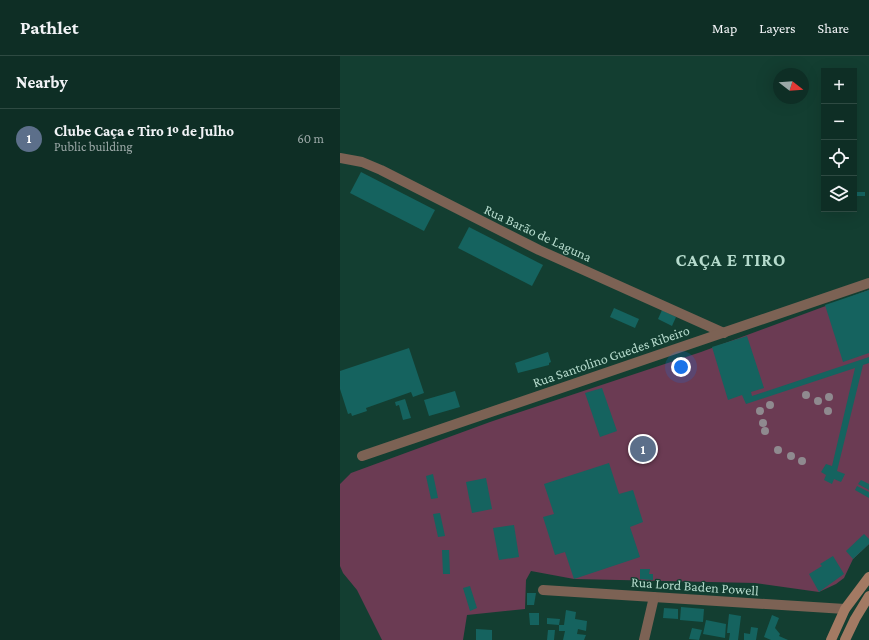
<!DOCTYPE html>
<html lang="en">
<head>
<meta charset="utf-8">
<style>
  body { margin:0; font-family:"Crimson Pro",serif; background:#1c3a32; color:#f1f3f6 }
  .controls { position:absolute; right:12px; top:12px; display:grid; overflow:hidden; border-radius:0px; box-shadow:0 4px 16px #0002 }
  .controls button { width:36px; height:36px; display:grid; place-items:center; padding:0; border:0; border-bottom:1px solid #2e4a42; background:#0e2e25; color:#f1f3f6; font:20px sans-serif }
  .compass { position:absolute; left:433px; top:12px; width:36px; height:36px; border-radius:50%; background:#0e2e25; box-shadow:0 4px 16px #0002; rotate:107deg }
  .you { position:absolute; left:341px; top:311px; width:14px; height:14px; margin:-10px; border:3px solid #fff; border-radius:50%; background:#1a73e8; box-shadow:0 0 0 6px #1a73e833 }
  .badge { display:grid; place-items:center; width:26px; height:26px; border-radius:50%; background:#db2777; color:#fff; font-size:13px; font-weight:700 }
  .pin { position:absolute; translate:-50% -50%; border:2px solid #fff; box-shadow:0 1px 4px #0006 }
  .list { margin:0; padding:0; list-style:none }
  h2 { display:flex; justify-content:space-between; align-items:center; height:52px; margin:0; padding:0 16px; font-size:17px }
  h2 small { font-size:13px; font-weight:400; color:#9ba8a7 }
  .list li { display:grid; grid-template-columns:26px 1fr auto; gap:12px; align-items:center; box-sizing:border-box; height:60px; padding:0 16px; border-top:1px solid #2e4a42 }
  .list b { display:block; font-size:15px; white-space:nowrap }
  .list p { margin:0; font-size:13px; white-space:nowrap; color:#9ba8a7 }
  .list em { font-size:13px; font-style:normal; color:#9ba8a7 }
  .icon { flex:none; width:22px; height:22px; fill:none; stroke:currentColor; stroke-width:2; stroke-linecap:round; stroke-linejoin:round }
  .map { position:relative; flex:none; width:529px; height:584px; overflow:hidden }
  header { display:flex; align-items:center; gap:24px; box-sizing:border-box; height:56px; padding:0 20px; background:#0e2e25; border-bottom:1px solid #2e4a42 }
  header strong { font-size:19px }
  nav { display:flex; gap:22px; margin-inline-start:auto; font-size:14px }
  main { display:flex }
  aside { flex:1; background:#0e2e25 }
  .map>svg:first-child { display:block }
  .green { fill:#6b3b53 }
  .building { fill:#15635f }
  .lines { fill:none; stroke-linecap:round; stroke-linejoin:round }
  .street { stroke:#7c6254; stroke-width:10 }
  .secondary { stroke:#a37a63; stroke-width:10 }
  .tree { fill:#8f8a8f }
  .labels { text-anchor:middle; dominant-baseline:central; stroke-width:3; stroke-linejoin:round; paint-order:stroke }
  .street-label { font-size:14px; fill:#b6dbcd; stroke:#133e31 }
  .district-label { font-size:18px; font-weight:bold; letter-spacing:1px; fill:#b6dbcd; stroke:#133e31 }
</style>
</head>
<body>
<header>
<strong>Pathlet</strong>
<nav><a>Map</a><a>Layers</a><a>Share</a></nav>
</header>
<main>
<aside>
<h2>Nearby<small></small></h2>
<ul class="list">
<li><span class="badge" style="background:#5c6f8a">1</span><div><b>Clube Caça e Tiro 1º de Julho</b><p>Public building</p></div><em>60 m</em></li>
</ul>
</aside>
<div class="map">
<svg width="529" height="584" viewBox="0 0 529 584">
  <rect width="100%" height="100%" fill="#133e31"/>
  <!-- green -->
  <path class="green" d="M 529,234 L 529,488 L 513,503 L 504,522 L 496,528 L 479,536 L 415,527 L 234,523 L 191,515 L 186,524 L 185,553 L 127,559 L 123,584 L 42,584 L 17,534 L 3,517 L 0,510 L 0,428 L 11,417 L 150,366 L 361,296 Z"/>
  <!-- building -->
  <g class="building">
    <path d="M 21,116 L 95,154 L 84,175 L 10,137 Z"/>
    <rect x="515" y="136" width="10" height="4"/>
    <path d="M 129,171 L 203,209 L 192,230 L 118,192 Z"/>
    <path d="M 529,234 L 529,297 L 503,306 L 485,249 Z"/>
    <path d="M 274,252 L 299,263 L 295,272 L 270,261 Z"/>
    <path d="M 322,254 L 336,261 L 332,270 L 318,263 Z"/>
    <path d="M 407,280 L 424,332 L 411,336 L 412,340 L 529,301 L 529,307 L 523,309 L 497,415 L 505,418 L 501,426 L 494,423 L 492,428 L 484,424 L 486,419 L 481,416 L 486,408 L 492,410 L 515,312 L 406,348 L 402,339 L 388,344 L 372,291 Z"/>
    <path d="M 69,292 L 84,337 L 73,341 L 71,336 L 26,352 L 27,355 L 12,360 L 11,357 L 8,358 L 0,333 L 0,315 Z"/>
    <path d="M 208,296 L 211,306 L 209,307 L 209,309 L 178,317 L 175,307 Z"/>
    <path d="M 262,332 L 277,375 L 260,381 L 245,337 Z"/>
    <path d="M 115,335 L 120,351 L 89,360 L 84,344 Z"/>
    <path d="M 65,343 L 71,362 L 63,364 L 59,349 L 56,350 L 55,346 Z"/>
    <path d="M 269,407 L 279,438 L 293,434 L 303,466 L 290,471 L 300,501 L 234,523 L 225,496 L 215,499 L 203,461 L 214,458 L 204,428 Z"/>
    <path d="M 93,418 L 98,442 L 91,443 L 86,420 Z"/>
    <path d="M 146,422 L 152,453 L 132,457 L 126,426 Z"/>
    <path d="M 521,424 L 529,428 L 529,434 L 518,428 Z"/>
    <path d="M 517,430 L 529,436 L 529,442 L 515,434 Z"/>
    <path d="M 100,457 L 105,480 L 98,481 L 93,458 Z"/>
    <path d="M 174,469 L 179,501 L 159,504 L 153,472 Z"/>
    <path d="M 524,478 L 529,483 L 529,488 L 513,503 L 506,495 Z"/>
    <path d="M 102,494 L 109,494 L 110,518 L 103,518 Z"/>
    <path d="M 493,500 L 504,518 L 479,536 L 469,518 L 482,510 L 480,508 Z"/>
    <path d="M 300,513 L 310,513 L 309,518 L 313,518 L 313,524 L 300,523 Z"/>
    <path d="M 130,530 L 137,552 L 130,555 L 123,532 Z"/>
    <path d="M 187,537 L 196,537 L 194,549 L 187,549 Z"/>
    <path d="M 341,551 L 364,553 L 363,566 L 340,564 Z"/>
    <path d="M 324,552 L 338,553 L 338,563 L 323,562 Z"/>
    <path d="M 226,554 L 236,556 L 235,563 L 247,565 L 246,575 L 238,573 L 237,578 L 246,579 L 244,584 L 223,584 L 225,575 L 219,575 L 219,569 L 224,569 Z"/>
    <path d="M 189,557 L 199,557 L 199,569 L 190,569 Z"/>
    <path d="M 389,558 L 401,560 L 398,584 L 389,584 L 390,577 L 387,577 Z"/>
    <path d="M 432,559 L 439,562 L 435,572 L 440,578 L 439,580 L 448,584 L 431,584 L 424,581 Z"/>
    <path d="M 207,562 L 220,563 L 219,569 L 207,568 Z"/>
    <path d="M 366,564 L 386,568 L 385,582 L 363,578 Z"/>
    <path d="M 411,571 L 418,572 L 416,584 L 404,584 L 404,577 L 410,578 Z"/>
    <path d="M 352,572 L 362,574 L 359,584 L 349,583 Z"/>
    <path d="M 136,573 L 152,574 L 152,584 L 136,584 Z"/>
    <path d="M 208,574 L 215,574 L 214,584 L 207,584 Z"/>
  </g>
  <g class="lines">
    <!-- street -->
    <g class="street">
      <path d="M 0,102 L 22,106 L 41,114 L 199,194 L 384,277"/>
      <path d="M 22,400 L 529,227"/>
      <path d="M 203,534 L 505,553"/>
      <path d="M 304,584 L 314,541"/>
    </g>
    <!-- secondary -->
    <g class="secondary">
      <path d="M 491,584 L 505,553 L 529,521"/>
      <path d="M 505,584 L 515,563 L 529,540"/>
    </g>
  </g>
  <!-- trees -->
  <g class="tree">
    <circle cx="466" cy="339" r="4"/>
    <circle cx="489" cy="341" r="4"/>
    <circle cx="478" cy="345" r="4"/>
    <circle cx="430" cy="349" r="4"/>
    <circle cx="420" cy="355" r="4"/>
    <circle cx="488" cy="355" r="4"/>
    <circle cx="423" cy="367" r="4"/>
    <circle cx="425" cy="375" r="4"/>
    <circle cx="438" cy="394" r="4"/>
    <circle cx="451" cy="400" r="4"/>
    <circle cx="462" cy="405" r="4"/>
  </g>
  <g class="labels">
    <!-- street labels -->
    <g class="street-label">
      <text transform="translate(198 177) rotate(25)">Rua Barão de Laguna</text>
      <text transform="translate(271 300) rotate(-19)">Rua Santolino Guedes Ribeiro</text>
      <text transform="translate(355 530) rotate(4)">Rua Lord Baden Powell</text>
    </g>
    <!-- district labels -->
    <g class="district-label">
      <text x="391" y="204">CAÇA E TIRO</text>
    </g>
  </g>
</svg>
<div class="controls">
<button>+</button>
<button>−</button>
<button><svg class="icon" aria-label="locate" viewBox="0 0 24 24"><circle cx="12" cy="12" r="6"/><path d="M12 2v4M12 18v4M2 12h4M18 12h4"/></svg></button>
<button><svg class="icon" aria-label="layers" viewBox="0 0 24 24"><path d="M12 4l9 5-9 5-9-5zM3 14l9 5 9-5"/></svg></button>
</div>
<svg class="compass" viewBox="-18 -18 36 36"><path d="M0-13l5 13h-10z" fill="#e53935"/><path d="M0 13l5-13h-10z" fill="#9ba8a7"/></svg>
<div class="you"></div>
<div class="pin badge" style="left:303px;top:393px;background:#5c6f8a">1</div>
</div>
</main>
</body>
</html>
